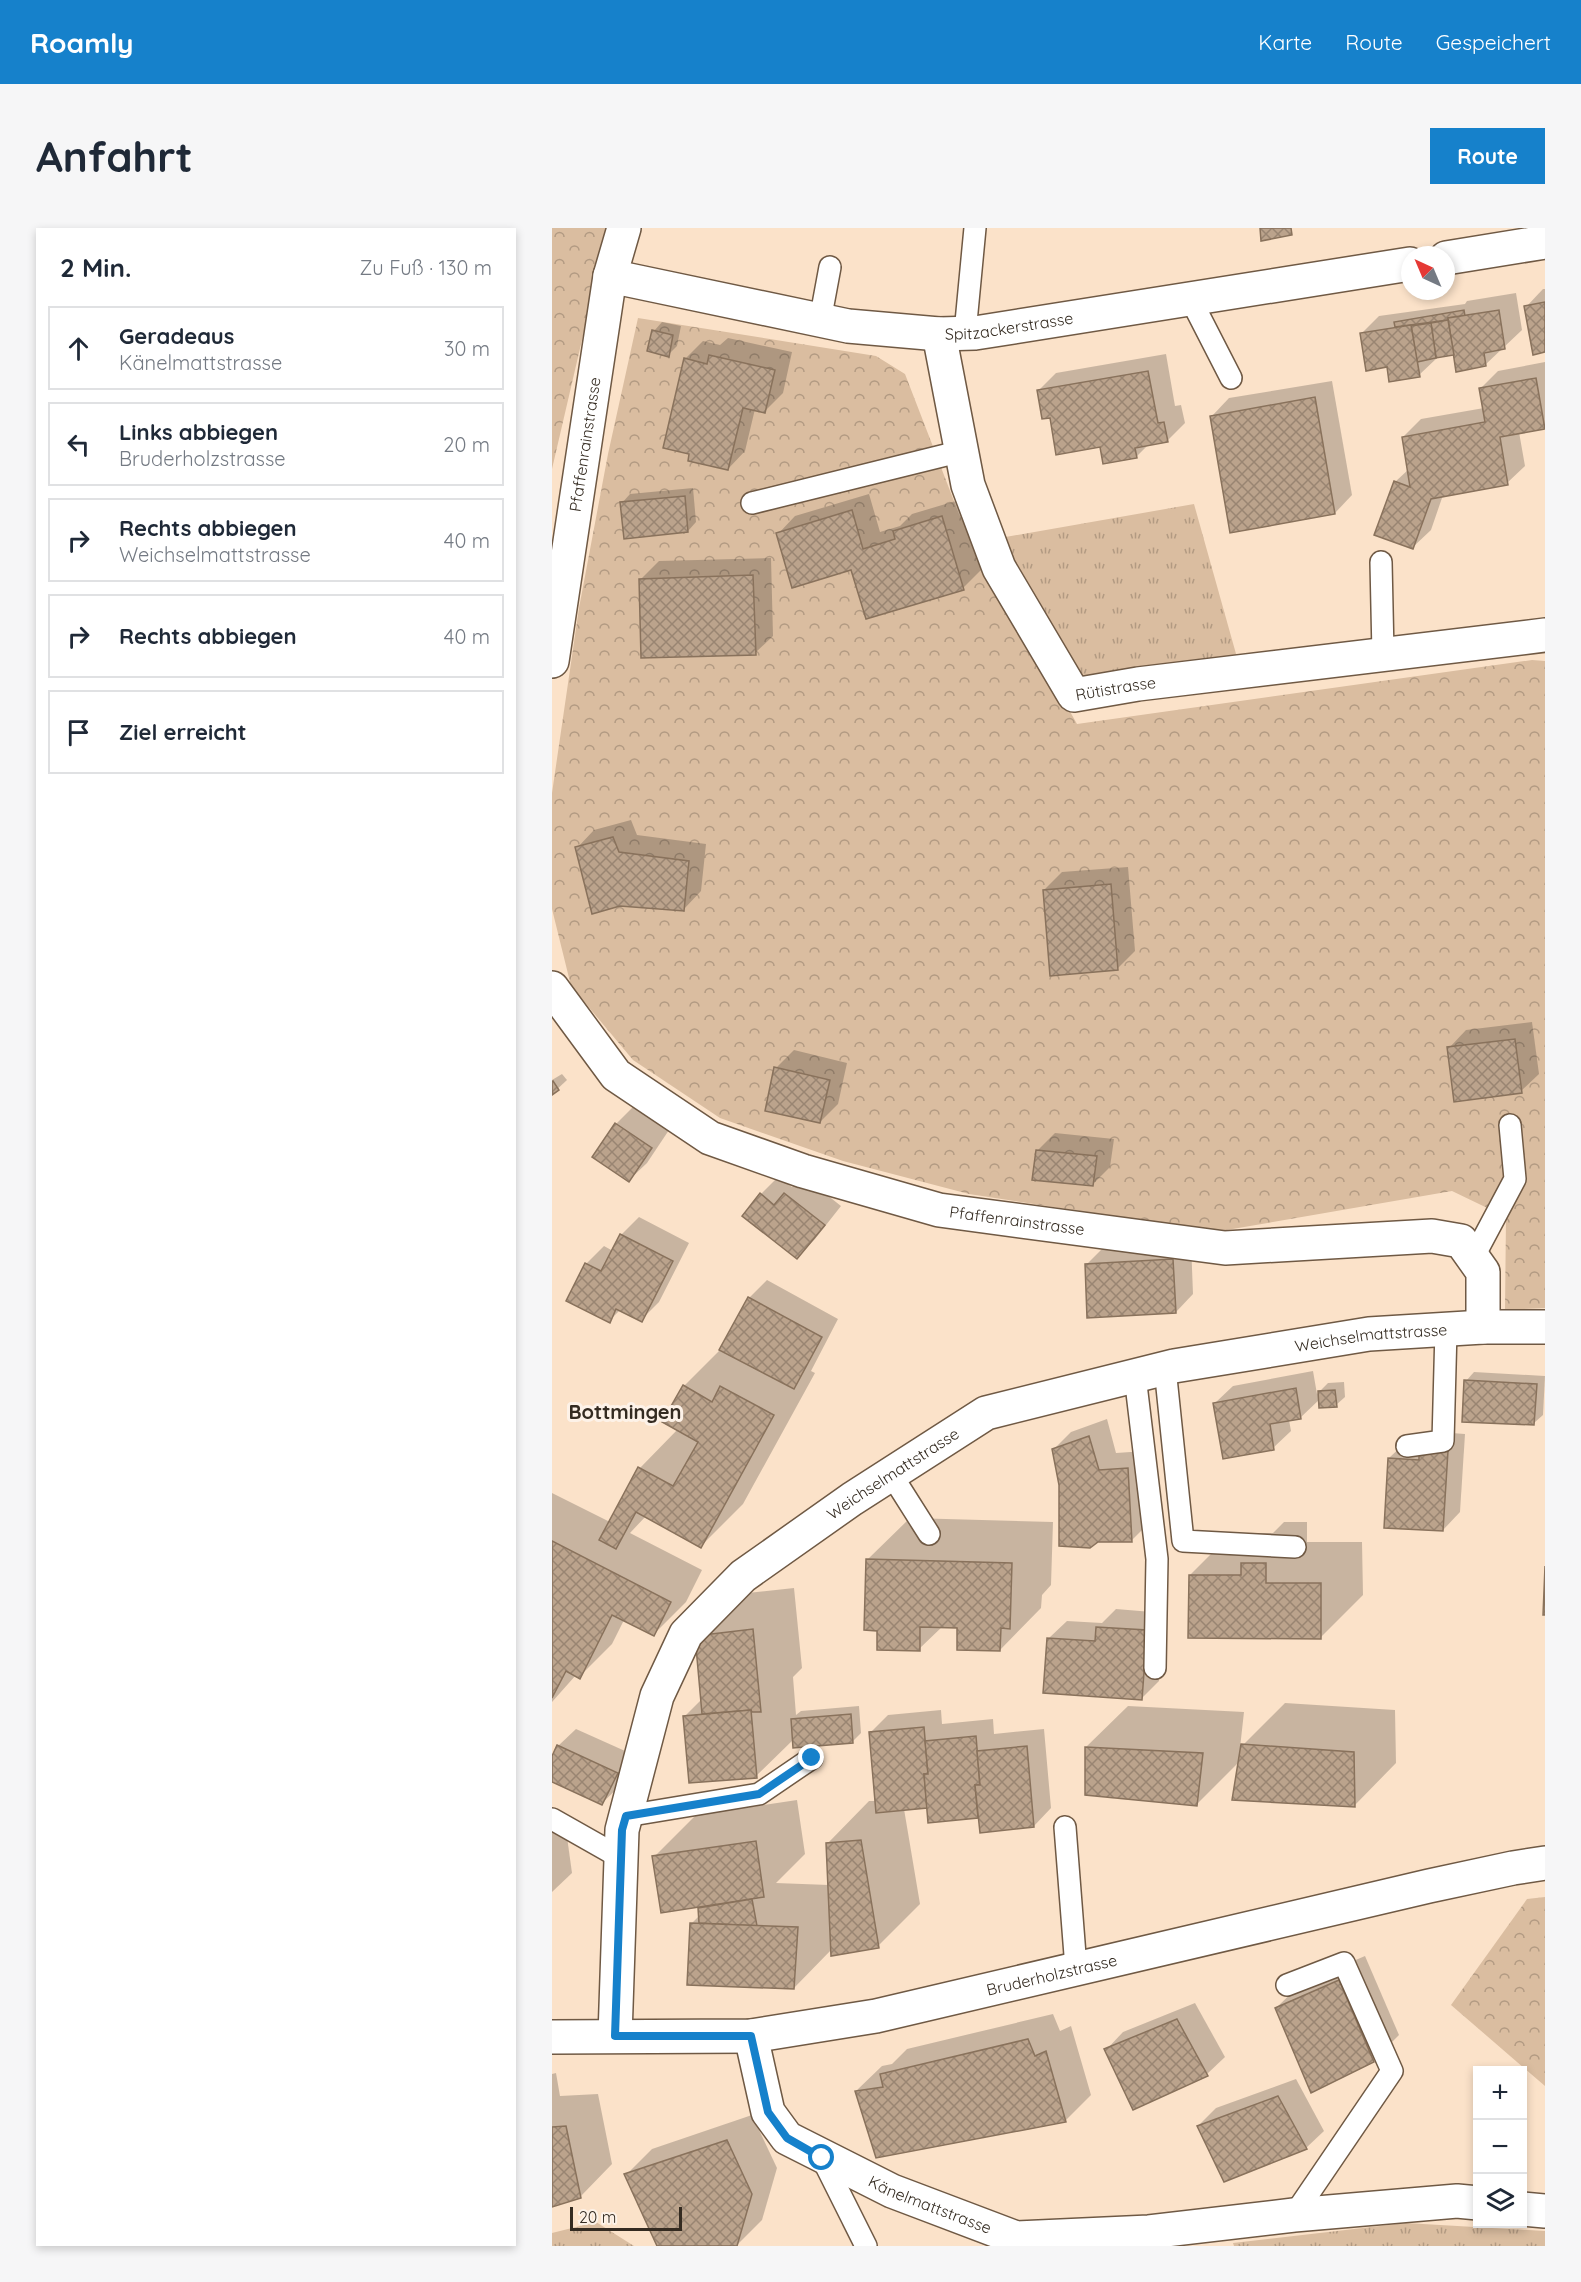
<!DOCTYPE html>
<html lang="de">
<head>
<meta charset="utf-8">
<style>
  body { margin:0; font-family:Quicksand,sans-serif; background:#f6f6f7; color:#1f2937 }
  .controls { position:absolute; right:18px; bottom:18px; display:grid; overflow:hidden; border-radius:0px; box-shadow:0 3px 9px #0003 }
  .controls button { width:54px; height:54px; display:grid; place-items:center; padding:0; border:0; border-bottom:2px solid #e0e1e3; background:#fff; color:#1f2937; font:30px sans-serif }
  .compass { position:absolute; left:849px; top:18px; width:54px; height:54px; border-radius:50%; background:#fff; box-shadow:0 3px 9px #0003; rotate:316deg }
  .scale { position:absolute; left:18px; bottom:15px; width:112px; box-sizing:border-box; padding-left:6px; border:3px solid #342b21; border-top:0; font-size:16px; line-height:21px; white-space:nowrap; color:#342b21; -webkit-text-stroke:4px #fdf2e8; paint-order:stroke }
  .stop { position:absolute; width:18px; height:18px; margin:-14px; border:4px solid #1681cb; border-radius:50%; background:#fff }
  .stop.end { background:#1681cb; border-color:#fff; box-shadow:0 2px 6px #0008 }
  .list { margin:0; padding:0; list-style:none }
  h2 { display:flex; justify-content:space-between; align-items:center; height:78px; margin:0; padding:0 24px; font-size:26px }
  h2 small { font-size:20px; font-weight:400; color:#747a83 }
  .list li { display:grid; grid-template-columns:39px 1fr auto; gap:18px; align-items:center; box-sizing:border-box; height:84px; margin:0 12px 12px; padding:0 12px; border:2px solid #e0e1e3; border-radius:0px }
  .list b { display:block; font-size:22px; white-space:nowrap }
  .list p { margin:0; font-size:20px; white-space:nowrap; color:#747a83 }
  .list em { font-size:20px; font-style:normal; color:#747a83 }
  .icon { flex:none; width:33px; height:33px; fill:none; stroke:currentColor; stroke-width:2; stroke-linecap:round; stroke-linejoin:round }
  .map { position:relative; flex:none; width:993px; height:2018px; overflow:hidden; border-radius:0px }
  header { display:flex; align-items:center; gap:36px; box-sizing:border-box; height:84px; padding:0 30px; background:#1681cb; color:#fff }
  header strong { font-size:28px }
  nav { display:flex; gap:33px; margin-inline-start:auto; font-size:21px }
  .intro { display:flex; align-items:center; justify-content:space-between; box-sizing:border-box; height:144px; padding:0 36px }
  h1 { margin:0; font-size:42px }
  .button { padding:15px 27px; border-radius:0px; background:#1681cb; color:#fff; font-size:21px; font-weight:700 }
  main { display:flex; gap:36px; padding:0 36px }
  aside { flex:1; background:#fff; border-radius:0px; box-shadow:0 3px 9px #0003 }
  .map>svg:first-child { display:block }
  .grass { fill:url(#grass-tufts) }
  .forest { fill:url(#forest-crowns) }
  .shadow { fill:#0003 }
  .building { fill:url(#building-cross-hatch); stroke:#89725c; stroke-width:1.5 }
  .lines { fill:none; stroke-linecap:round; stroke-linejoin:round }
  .service-casing { stroke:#6f5944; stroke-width:24 }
  .minor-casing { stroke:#6f5944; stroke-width:36 }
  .secondary-casing { stroke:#6f5944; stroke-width:36 }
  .service { stroke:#fff; stroke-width:21 }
  .minor { stroke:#fff; stroke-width:33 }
  .secondary { stroke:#fff; stroke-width:33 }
  .route { stroke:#1681cb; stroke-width:8 }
  .labels { text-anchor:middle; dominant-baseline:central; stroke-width:6; stroke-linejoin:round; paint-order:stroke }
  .street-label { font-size:16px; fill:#342b21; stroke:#fdf2e8 }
  .quarter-label { font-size:20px; font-weight:bold; fill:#342b21; stroke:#fdf2e8 }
</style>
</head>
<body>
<header>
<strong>Roamly</strong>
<nav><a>Karte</a><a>Route</a><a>Gespeichert</a></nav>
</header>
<div class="intro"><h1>Anfahrt</h1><a class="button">Route</a></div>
<main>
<aside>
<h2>2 Min.<small>Zu Fuß · 130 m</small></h2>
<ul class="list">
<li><svg class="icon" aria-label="ahead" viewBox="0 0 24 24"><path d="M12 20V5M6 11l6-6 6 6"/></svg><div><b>Geradeaus</b><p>Känelmattstrasse</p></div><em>30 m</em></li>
<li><svg class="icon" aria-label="left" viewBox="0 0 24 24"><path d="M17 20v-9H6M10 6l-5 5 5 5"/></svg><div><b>Links abbiegen</b><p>Bruderholzstrasse</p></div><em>20 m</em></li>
<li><svg class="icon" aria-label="right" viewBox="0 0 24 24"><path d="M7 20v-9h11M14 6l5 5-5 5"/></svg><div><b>Rechts abbiegen</b><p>Weichselmattstrasse</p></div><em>40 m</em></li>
<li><svg class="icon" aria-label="right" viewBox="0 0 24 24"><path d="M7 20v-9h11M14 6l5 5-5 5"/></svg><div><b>Rechts abbiegen</b></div><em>40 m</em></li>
<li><svg class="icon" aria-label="arrive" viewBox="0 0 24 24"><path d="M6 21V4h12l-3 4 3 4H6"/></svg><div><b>Ziel erreicht</b></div></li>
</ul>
</aside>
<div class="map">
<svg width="993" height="2018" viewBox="0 0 993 2018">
  <defs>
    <pattern id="grass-tufts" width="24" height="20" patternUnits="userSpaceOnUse" patternTransform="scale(1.5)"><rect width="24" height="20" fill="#dabda0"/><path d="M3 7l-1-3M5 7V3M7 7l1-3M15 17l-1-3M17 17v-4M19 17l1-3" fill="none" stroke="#b29a82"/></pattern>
    <pattern id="forest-crowns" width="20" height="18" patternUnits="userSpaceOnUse" patternTransform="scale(1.5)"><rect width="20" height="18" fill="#dabda0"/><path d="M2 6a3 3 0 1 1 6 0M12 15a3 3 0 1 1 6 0" fill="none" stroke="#b29a82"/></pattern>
    <pattern id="building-cross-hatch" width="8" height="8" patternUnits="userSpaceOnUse" patternTransform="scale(1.5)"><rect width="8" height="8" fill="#bba38c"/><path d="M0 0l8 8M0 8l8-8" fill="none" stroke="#998572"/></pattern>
  </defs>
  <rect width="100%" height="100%" fill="#fbe2c9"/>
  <!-- grass -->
  <g class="grass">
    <path d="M 642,276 L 686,433 L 528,454 L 448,310 Z"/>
    <path d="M 44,1994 L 82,2018 L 0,2018 L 0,2005 Z"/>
    <path d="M 854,1995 L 993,2003 L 993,2018 L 682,2018 L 681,2015 Z"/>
  </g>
  <!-- forest -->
  <g class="forest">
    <path d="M 0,0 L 56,0 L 0,241 Z"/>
    <path d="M 86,90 L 324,128 L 353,146 L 407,286 L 525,496 L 980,432 L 993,433 L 993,1080 L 953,1082 L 954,989 L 900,963 L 663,1004 L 417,966 L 291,933 L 168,890 L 81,832 L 19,758 L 0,681 L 0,565 L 27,380 L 56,226 Z"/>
    <path d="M 993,1669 L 993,1858 L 899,1777 L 975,1671 Z"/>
  </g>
  <!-- shadow -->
  <g class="shadow">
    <path d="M 991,61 L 993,61 L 993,123 L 974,79 Z"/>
    <path d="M 964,65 L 970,102 L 933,137 L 903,124 L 885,130 L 867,147 L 836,137 L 809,106 L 827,88 L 913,76 L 915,73 Z"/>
    <path d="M 110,94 L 129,98 L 125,118 L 116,127 L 102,103 Z"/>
    <path d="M 176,110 L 240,124 L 231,165 L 213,183 L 203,181 L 193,223 L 176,241 L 133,131 L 151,113 L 168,117 Z"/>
    <path d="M 614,126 L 623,178 L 629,177 L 633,195 L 615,213 L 597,216 L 584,229 L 549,217 L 499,188 L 486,163 L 504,145 Z"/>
    <path d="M 993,134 L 993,199 L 967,204 L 973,238 L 955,255 L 891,267 L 879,302 L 861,319 L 843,254 L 857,241 L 851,209 L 869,191 L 932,180 L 929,160 L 946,143 Z"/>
    <path d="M 780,153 L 800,267 L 783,285 L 660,188 L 677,170 Z"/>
    <path d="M 141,260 L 144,294 L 136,303 L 70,275 L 78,266 Z"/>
    <path d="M 317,266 L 328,304 L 348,298 L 360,286 L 407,272 L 429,342 L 411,360 L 300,340 L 226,306 L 243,288 Z"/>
    <path d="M 219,330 L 221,408 L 203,425 L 89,351 L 107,333 Z"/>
    <path d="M 79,592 L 85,607 L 154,616 L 149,663 L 132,681 L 25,620 L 42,602 Z"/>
    <path d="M 576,639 L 583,723 L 565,741 L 492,662 L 510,644 Z"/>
    <path d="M 980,794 L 987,846 L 969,863 L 897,820 L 914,802 Z"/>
    <path d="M 242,822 L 295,835 L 286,876 L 268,894 L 224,840 Z"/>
    <path d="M 10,846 L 15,852 L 0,866 L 0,852 Z"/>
    <path d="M 82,878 L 117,902 L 95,935 L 77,952 L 64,896 Z"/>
    <path d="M 503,905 L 562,911 L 558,939 L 541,956 L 485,923 Z"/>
    <path d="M 251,948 L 289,978 L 263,1011 L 245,1029 L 209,966 L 226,949 L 240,959 Z"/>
    <path d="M 87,989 L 137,1015 L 107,1074 L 89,1092 L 69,1081 L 57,1093 L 34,1036 L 52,1018 L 61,1023 L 69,1007 Z"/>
    <path d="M 639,1014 L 641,1066 L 624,1084 L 534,1037 L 552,1019 Z"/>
    <path d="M 215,1052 L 286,1091 L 259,1143 L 263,1145 L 191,1276 L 149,1318 L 94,1288 L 78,1305 L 150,1342 L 134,1374 L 101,1407 L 72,1392 L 60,1416 L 27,1449 L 24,1447 L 0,1474 L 0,1265 L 58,1294 L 88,1240 L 126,1201 L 132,1158 L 170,1120 L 197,1070 Z"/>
    <path d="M 761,1143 L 765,1166 L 776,1155 L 792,1154 L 793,1169 L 784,1177 L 768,1171 L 748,1190 L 737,1192 L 739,1203 L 721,1220 L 663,1175 L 681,1158 Z"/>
    <path d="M 922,1144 L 993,1148 L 991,1187 L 982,1195 L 914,1153 Z"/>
    <path d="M 555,1191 L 564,1225 L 593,1223 L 597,1295 L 579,1313 L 508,1257 L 502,1221 L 519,1204 Z"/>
    <path d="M 886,1204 L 913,1206 L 908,1284 L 891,1302 L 837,1230 L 855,1213 Z"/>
    <path d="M 358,1290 L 501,1294 L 499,1357 L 490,1367 L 489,1380 L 448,1422 L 407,1398 L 391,1398 L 367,1421 L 327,1401 L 316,1331 Z"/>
    <path d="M 732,1294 L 755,1294 L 755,1314 L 810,1314 L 811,1367 L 769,1409 L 638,1347 L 680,1305 L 721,1305 Z"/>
    <path d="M 242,1360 L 250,1440 L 241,1449 L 244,1487 L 249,1483 L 307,1478 L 309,1505 L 300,1514 L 242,1511 L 204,1548 L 133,1488 L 150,1471 L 144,1408 L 186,1366 Z"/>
    <path d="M 564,1381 L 612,1385 L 607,1453 L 589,1471 L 497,1410 L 515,1393 L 550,1395 Z"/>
    <path d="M 733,1475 L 843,1482 L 844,1535 L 803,1577 L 688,1533 L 645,1576 L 534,1519 L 576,1478 L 692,1484 L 688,1520 Z"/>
    <path d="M 389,1482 L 390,1496 L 441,1491 L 442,1506 L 492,1501 L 499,1580 L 482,1598 L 428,1588 L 377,1593 L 376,1578 L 352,1581 L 368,1676 L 326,1718 L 280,1721 L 242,1760 L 139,1696 L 148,1687 L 147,1680 L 150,1677 L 102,1629 L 144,1587 L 245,1572 L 253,1626 L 224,1655 L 277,1657 L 276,1615 L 317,1573 L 325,1573 L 318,1505 L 336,1487 Z"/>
    <path d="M 24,1501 L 82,1527 L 68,1558 L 50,1575 L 0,1552 L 0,1532 L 6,1518 Z"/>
    <path d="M 12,1587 L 20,1645 L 0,1664 L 0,1595 Z"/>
    <path d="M 813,1728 L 847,1807 L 821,1833 L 724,1780 L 750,1755 Z"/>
    <path d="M 643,1775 L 673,1829 L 655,1846 L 554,1822 L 571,1804 Z"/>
    <path d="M 501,1786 L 508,1803 L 519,1798 L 539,1867 L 513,1893 L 304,1863 L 330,1838 L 340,1836 L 355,1821 Z"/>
    <path d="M 4,1845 L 8,1868 L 46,1866 L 60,1936 L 28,1969 L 0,1977 L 0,1846 Z"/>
    <path d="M 744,1851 L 772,1903 L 754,1920 L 646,1898 L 664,1880 Z"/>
    <path d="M 200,1887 L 225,1940 L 210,1992 L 184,2018 L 106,2018 L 74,1947 L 100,1921 Z"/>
  </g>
  <!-- building -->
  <g class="building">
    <path d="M 708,0 L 739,0 L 740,7 L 709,13 Z"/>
    <path d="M 993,74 L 993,124 L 981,127 L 972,78 Z"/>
    <path d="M 912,82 L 913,88 L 896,90 L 896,92 L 843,99 L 842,94 Z"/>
    <path d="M 947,82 L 953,121 L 932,125 L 934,138 L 904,144 L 896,90 Z"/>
    <path d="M 896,92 L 902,127 L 884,130 L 879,95 Z"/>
    <path d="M 879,95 L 884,130 L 865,134 L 859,98 Z"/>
    <path d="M 859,97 L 868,149 L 837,154 L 835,139 L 814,143 L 808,105 Z"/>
    <path d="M 100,102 L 121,107 L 117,129 L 95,123 Z"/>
    <path d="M 157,127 L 223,142 L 213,185 L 191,180 L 176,242 L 136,233 L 137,226 L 111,220 L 132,130 L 155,136 Z"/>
    <path d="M 596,143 L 606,195 L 612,194 L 616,214 L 583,220 L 585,230 L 551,236 L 548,219 L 504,227 L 498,190 L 490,191 L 485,162 Z"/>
    <path d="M 984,150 L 993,201 L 948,209 L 956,257 L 879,271 L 861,321 L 822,307 L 842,253 L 858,259 L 850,209 L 933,194 L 927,160 Z"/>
    <path d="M 763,169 L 783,286 L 678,305 L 658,188 Z"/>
    <path d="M 133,268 L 136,304 L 72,311 L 68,274 Z"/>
    <path d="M 300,282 L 311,321 L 343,311 L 341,303 L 390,288 L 412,362 L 314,391 L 299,342 L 240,360 L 224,305 Z"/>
    <path d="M 201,347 L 204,427 L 89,430 L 87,351 Z"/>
    <path d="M 61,609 L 67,624 L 137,633 L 132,683 L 68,678 L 40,686 L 23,619 Z"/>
    <path d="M 559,656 L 566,742 L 498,748 L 491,662 Z"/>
    <path d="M 963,811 L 970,865 L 902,874 L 895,819 Z"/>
    <path d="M 222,839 L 278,852 L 268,895 L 213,883 Z"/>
    <path d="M 1,853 L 7,862 L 0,867 L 0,854 Z"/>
    <path d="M 63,895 L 100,920 L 77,954 L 40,929 Z"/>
    <path d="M 484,922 L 545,928 L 541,958 L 480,952 Z"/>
    <path d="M 208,965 L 222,977 L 232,965 L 273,997 L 245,1031 L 190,988 Z"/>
    <path d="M 68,1006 L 121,1033 L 90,1094 L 64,1081 L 58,1095 L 14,1073 L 33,1035 L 49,1043 Z"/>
    <path d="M 621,1031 L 624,1085 L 535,1090 L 533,1036 Z"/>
    <path d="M 196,1069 L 270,1109 L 242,1161 L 167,1122 Z"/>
    <path d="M 912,1152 L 985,1156 L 982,1197 L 910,1194 Z"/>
    <path d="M 131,1157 L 160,1174 L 168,1158 L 222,1187 L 149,1320 L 84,1284 L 64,1321 L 47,1312 L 86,1239 L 121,1258 L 146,1214 L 110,1194 Z"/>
    <path d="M 744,1160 L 749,1191 L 718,1196 L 722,1222 L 671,1231 L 661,1175 Z"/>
    <path d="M 783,1162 L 785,1179 L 767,1180 L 766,1163 Z"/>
    <path d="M 537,1208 L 547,1242 L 576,1240 L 580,1314 L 546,1314 L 538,1320 L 507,1318 L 507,1257 L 500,1221 Z"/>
    <path d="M 867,1221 L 896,1223 L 891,1303 L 832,1300 L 836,1230 L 867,1232 Z"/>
    <path d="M 0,1313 L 119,1374 L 102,1408 L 60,1387 L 28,1451 L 14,1443 L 0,1470 Z"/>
    <path d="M 314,1331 L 460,1335 L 458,1401 L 449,1400 L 448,1423 L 405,1422 L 405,1400 L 368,1399 L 368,1423 L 325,1422 L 325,1403 L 312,1402 Z"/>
    <path d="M 689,1335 L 714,1335 L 714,1355 L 769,1355 L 769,1411 L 636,1410 L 637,1347 L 689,1347 Z"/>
    <path d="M 993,1338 L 993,1387 L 991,1387 Z"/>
    <path d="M 544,1399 L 595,1402 L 590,1472 L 491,1465 L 495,1410 L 543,1413 Z"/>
    <path d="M 201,1401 L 209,1484 L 200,1484 L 199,1482 L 150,1486 L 143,1408 Z"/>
    <path d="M 199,1482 L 205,1550 L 137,1555 L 131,1488 Z"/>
    <path d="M 299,1486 L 301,1515 L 241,1520 L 239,1491 Z"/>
    <path d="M 372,1499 L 376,1546 L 372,1546 L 375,1580 L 324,1585 L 317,1504 Z"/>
    <path d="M 424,1508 L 428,1557 L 423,1557 L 426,1590 L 376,1595 L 372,1546 L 376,1546 L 373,1513 Z"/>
    <path d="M 689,1516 L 802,1524 L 803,1579 L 680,1572 Z"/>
    <path d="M 5,1517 L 66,1545 L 50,1577 L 0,1554 L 0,1528 Z"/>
    <path d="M 475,1518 L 482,1599 L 428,1605 L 423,1557 L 428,1557 L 425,1523 Z"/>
    <path d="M 533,1519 L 651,1525 L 645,1578 L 533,1567 Z"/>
    <path d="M 309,1612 L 327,1720 L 279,1728 L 274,1615 Z"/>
    <path d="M 204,1613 L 212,1669 L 109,1685 L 100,1628 Z"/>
    <path d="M 200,1671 L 205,1698 L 147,1695 L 146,1680 Z"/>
    <path d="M 138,1695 L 246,1699 L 242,1761 L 135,1757 Z"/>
    <path d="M 787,1752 L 822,1834 L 759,1865 L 723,1780 Z"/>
    <path d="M 625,1791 L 656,1848 L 581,1882 L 552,1821 Z"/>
    <path d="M 476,1811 L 483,1828 L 494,1823 L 514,1894 L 324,1930 L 303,1863 L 331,1859 L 328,1846 Z"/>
    <path d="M 726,1868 L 755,1921 L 672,1954 L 645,1898 Z"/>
    <path d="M 14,1898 L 29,1970 L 0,1979 L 0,1899 Z"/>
    <path d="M 175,1912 L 200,1966 L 185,2018 L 105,2018 L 72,1946 Z"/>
  </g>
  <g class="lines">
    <defs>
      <g id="service">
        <path d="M 638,70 L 679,150"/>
        <path d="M 268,93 L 278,39"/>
        <path d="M 413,105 L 423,0"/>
        <path d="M 200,275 L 410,223"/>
        <path d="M 829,334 L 831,426"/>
        <path d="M 921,1030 L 963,951 L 958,897"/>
        <path d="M 613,1140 L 631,1313 L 743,1319"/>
        <path d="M 583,1148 L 605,1331 L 603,1440"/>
        <path d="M 855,1218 L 891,1213 L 894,1102"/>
        <path d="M 339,1246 L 377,1306"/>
        <path d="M 74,1588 L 207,1566 L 260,1530"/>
        <path d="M 0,1591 L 69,1630"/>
        <path d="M 513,1599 L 524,1740"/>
        <path d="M 735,1757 L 792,1735 L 840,1843 L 742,1987"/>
        <path d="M 270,1930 L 314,2018"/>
      </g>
      <g id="minor">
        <path d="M 894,30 L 993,14"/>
        <path id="s1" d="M 58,48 L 296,98 L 387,106 L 423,105 L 858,36"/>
        <path id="s2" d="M 387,106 L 416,257 L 447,340 L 522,467 L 586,456 L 993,407"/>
        <path id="s3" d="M 0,433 L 58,48 L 72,0"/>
        <path id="s4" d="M 0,760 L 64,847 L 158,910 L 251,943 L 387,982 L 673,1020 L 880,1008 L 909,1013 L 931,1044 L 931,1099"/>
        <path id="s5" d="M 63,1808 L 70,1602 L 105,1468 L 134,1406 L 191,1348 L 300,1271 L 434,1185 L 622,1138 L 817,1106 L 931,1099 L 993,1099"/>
        <path id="s6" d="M 199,1808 L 216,1884 L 235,1910 L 340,1963 L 464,2010 L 597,2004 L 742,1987 L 905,1973 L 926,1975"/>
        <path d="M 970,1981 L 993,1983"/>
      </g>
      <g id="secondary">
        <path id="s7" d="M 0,1809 L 199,1808 L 324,1788 L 877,1658 L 961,1640 L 993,1635"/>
      </g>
    </defs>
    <!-- service casing -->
    <use href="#service" class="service-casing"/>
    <!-- minor casing -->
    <use href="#minor" class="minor-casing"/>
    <!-- secondary casing -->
    <use href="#secondary" class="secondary-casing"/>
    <!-- service -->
    <use href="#service" class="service"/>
    <!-- minor -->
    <use href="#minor" class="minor"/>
    <!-- secondary -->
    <use href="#secondary" class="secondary"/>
  </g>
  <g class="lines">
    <!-- route -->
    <path class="route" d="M 260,1530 L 207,1566 L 74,1588 L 70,1602 L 63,1808 L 199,1808 L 216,1884 L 235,1910 L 270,1930"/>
  </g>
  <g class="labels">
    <!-- street labels -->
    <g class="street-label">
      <text stroke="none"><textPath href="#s1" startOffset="405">Spitzackerstrasse</textPath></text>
      <text stroke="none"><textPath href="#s3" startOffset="219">Pfaffenrainstrasse</textPath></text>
      <text stroke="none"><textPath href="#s2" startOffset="432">Rütistrasse</textPath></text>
      <text stroke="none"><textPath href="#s4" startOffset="540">Pfaffenrainstrasse</textPath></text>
      <text stroke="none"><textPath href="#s5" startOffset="1180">Weichselmattstrasse</textPath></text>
      <text stroke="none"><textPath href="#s5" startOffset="676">Weichselmattstrasse</textPath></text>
      <text stroke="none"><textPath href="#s7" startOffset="506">Bruderholzstrasse</textPath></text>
      <text stroke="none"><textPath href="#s6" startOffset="268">Känelmattstrasse</textPath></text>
    </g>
    <!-- quarter labels -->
    <g class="quarter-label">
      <text x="73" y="1183">Bottmingen</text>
    </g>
  </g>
</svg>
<div class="controls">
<button>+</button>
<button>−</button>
<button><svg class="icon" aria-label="layers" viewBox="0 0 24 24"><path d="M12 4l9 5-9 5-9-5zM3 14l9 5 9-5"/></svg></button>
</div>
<svg class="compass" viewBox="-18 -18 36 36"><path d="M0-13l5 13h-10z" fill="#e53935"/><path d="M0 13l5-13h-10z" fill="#747a83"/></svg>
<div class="scale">20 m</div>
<div class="stop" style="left:270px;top:1930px"></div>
<div class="stop end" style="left:260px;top:1530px"></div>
</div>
</main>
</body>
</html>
